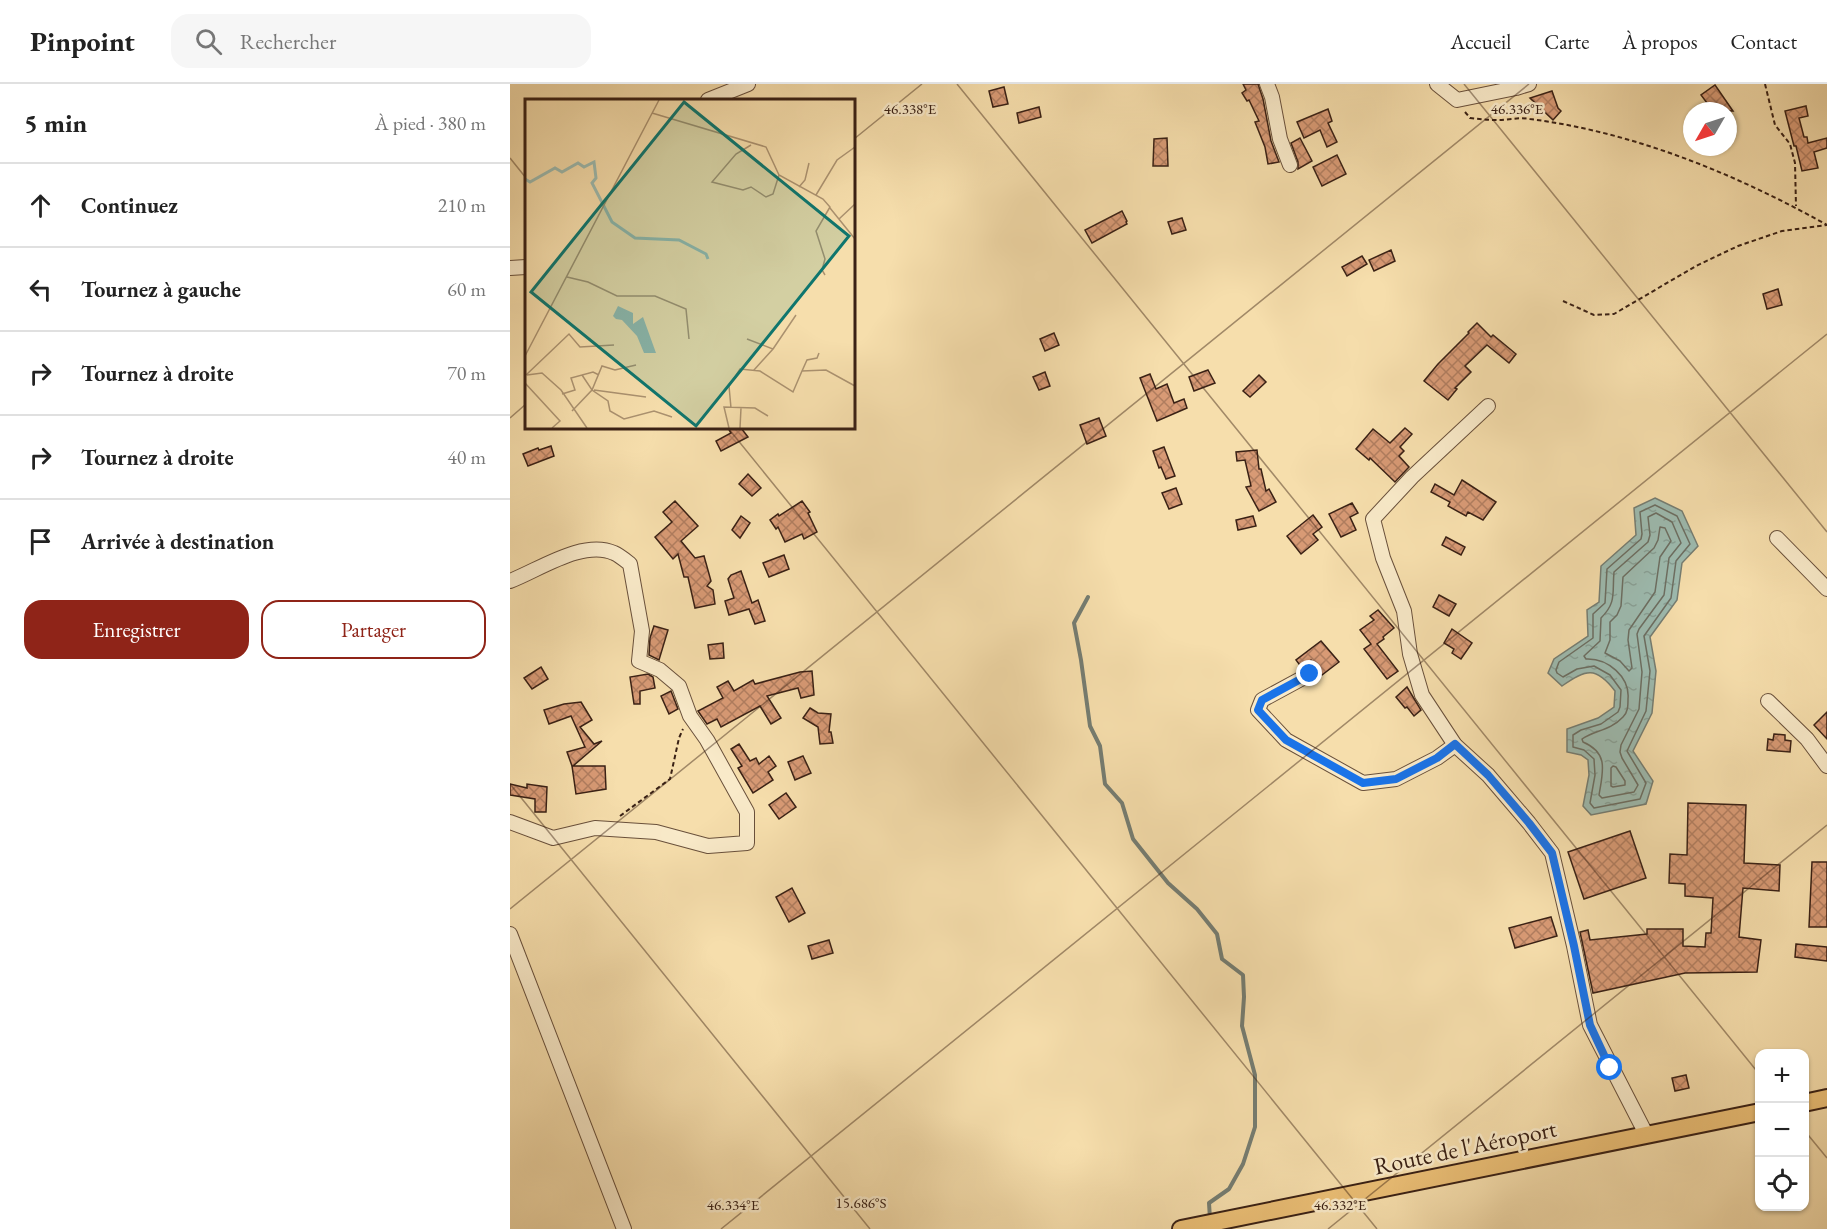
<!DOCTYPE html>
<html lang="fr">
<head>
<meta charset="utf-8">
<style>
  body { margin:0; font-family:"EB Garamond",serif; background:#f6f6f6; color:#222 }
  .controls { position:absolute; right:18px; bottom:18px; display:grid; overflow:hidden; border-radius:12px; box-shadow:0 2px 4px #0004 }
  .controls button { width:54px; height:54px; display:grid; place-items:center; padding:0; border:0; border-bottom:2px solid #e0e0e0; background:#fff; color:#222; font:30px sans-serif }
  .compass { position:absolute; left:1173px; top:18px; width:54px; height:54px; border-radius:50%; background:#fff; box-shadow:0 2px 4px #0004; rotate:231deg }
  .stop { position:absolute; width:18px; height:18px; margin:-14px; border:4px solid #1a73e8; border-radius:50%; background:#fff }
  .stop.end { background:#1a73e8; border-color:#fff; box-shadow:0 2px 6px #0008 }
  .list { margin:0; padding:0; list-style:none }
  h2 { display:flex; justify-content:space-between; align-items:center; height:78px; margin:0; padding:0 24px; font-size:26px }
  h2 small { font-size:20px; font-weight:400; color:#767676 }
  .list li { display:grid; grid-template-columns:39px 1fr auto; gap:18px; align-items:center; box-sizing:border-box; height:84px; padding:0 24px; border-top:2px solid #e0e0e0 }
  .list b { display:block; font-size:22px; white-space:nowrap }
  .list em { font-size:20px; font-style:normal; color:#767676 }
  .actions { display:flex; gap:12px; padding:18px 24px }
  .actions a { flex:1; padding:14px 0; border:2px solid #8f2418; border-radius:18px; text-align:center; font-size:21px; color:#8f2418 }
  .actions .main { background:#8f2418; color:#fff }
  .icon { flex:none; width:33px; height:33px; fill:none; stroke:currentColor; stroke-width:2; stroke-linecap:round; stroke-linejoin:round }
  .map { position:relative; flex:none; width:1317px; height:1145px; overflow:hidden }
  header { display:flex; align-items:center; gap:36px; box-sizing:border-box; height:84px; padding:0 30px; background:#fff; border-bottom:2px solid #e0e0e0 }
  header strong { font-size:28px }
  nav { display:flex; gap:33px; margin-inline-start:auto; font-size:21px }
  .search { width:420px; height:54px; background:#f6f6f6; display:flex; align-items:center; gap:15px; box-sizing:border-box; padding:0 21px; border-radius:18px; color:#767676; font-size:22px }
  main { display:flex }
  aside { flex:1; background:#fff }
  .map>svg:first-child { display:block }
  .water { fill:url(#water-ripples); stroke:#757d72; stroke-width:1.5 }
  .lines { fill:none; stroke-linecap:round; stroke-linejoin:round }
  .shore { stroke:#6c6e62; stroke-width:1.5 }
  .stream { stroke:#757d72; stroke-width:4 }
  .building { fill:url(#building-cross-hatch); stroke:#3a2115; stroke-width:1.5 }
  .minor-casing { stroke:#69503b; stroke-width:16 }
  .major-casing { stroke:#3a2115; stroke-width:20 }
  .path { stroke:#3a2115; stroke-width:2; stroke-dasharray:4.5 3; stroke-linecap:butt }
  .minor { stroke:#f9eac9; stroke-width:14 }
  .major { stroke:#ebbf76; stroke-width:16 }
  .route { stroke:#1a73e8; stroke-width:8 }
  .ticks { fill:none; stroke:#3a2115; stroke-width:1.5; stroke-opacity:0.45 }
  .labels { text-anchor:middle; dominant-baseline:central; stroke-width:5; stroke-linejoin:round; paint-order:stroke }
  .street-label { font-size:24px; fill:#3a2115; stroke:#f9eac9 }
  .inset-river { fill:none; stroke:#9dbbb0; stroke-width:3 }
  .inset-road { fill:none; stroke:#ab9270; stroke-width:1.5 }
  .view { fill:#0f766e; fill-opacity:0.15; stroke:#0f766e; stroke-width:3 }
  .inset-edge { fill:none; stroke:#3a2115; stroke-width:3 }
  .ticks-label { font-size:15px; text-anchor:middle; fill:#3a2115; stroke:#f9eac9; stroke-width:5; stroke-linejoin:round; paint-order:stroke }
</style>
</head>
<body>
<header>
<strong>Pinpoint</strong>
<div class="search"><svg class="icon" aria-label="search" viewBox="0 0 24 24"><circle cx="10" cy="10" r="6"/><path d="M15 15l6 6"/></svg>Rechercher</div>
<nav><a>Accueil</a><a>Carte</a><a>À propos</a><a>Contact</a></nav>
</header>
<main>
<aside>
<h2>5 min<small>À pied · 380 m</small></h2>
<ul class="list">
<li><svg class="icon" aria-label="ahead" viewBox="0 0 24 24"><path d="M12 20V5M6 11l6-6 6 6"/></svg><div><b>Continuez</b></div><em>210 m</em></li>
<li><svg class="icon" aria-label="left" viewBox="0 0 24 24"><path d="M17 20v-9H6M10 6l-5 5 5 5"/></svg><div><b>Tournez à gauche</b></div><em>60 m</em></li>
<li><svg class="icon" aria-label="right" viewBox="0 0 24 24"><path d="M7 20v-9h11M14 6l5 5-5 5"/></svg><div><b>Tournez à droite</b></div><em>70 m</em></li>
<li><svg class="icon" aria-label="right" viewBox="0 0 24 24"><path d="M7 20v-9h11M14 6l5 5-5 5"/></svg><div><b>Tournez à droite</b></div><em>40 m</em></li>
<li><svg class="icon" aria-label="arrive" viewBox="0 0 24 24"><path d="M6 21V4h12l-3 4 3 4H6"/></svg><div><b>Arrivée à destination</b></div></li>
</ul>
<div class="actions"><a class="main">Enregistrer</a><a>Partager</a></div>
</aside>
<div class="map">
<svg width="1317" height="1145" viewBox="0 0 1317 1145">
  <defs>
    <pattern id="water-ripples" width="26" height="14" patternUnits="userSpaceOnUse" patternTransform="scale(1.5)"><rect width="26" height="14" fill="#9dbbb0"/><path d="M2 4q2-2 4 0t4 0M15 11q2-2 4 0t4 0" fill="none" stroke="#88a096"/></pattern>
    <pattern id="building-cross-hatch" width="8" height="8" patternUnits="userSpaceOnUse" patternTransform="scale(1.5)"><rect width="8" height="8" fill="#d89a75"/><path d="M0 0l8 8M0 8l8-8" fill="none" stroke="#b07d5f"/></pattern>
  </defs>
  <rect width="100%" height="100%" fill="#f6deac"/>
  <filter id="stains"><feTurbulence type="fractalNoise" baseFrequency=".00333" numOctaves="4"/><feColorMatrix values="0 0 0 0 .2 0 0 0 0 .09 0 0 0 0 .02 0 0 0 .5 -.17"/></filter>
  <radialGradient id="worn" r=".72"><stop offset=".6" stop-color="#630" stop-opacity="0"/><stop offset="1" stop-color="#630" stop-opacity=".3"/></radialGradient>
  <!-- water -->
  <path class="water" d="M 1145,414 L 1172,427 L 1188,462 L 1172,479 L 1167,516 L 1140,553 L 1146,587 L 1142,629 L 1123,667 L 1143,697 L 1136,720 L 1081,731 L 1073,722 L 1079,691 L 1078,676 L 1071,671 L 1057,668 L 1057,645 L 1088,634 L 1104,623 L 1105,607 C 1086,582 1076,585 1052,602 L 1038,589 L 1044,575 L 1078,552 L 1077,526 L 1089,518 L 1091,482 L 1126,451 L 1124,424 Z"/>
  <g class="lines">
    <!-- shore -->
    <g class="shore">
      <path d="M 1145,421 L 1167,432 L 1180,460 L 1166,477 L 1161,514 L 1134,552 L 1140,587 L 1136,627 L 1117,667 L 1136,699 L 1130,715 L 1084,724 L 1080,719 L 1085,691 L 1084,675 L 1074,666 L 1063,663 L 1063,651 L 1071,646 L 1091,640 L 1108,628 L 1110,623 L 1111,606 L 1100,591 L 1084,582 L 1067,585 L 1053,593 L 1047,589 L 1046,586 L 1049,578 L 1083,554 L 1083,530 L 1095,519 L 1097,485 L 1131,455 L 1132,450 L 1130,428 Z"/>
      <path d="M 1146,429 L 1162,438 L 1171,459 L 1159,474 L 1154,511 L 1129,545 L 1127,550 L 1132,588 L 1129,625 L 1111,661 L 1110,668 L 1112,674 L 1128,701 L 1124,708 L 1092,714 L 1089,711 C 1093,687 1099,669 1073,658 L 1072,655 C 1085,646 1100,647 1113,633 C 1118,628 1118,622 1118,615 C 1120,593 1098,574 1076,575 L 1074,572 L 1090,557 L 1091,534 C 1107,518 1102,509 1104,488 L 1138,458 L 1140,451 L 1138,433 Z"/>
      <path d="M 1150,443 L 1155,444 L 1161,457 L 1150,473 L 1145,508 L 1119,546 L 1118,556 L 1122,584 L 1119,587 L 1110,577 L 1095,569 L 1100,556 L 1100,538 L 1107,531 L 1111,522 L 1113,493 L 1144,464 L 1148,456 Z"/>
      <path d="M 1103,682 L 1106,683 L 1115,697 L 1115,701 L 1103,703 L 1101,702 L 1101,684 Z"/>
    </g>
    <!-- stream -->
    <path class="stream" d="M 578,513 L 564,539 L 571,576 L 580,642 L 590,662 L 595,700 L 612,719 L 623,755 L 658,799 L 687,825 L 707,850 L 712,875 L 733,891 L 734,913 L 732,942 L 745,991 L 745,1043 L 733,1080 L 719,1105 L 699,1119 L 700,1135"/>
  </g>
  <!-- building -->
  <g class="building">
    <path d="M 733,0 L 748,0 L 753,15 L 761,57 L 769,78 L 758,80 L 755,63 L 745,38 L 749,37 L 739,16 L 737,17 L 732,9 L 736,6 Z"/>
    <path d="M 1205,1 L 1223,27 L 1203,27 L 1191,11 Z"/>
    <path d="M 494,3 L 498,20 L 483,23 L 479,7 Z"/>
    <path d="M 1042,7 L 1048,24 L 1051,27 L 1043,36 L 1020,14 Z"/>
    <path d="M 1296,22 L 1298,32 L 1289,34 L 1294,53 L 1297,53 L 1298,59 L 1317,54 L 1317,64 L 1304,68 L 1308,84 L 1292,87 L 1286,62 L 1284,62 L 1275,27 Z"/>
    <path d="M 529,23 L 531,33 L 509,39 L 507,29 Z"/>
    <path d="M 818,25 L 822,37 L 818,39 L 827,58 L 817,63 L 810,46 L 794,54 L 787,38 Z"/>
    <path d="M 657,54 L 658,82 L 643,82 L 644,55 Z"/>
    <path d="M 790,54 L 802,77 L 788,85 L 788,78 L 781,59 Z"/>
    <path d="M 827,71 L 836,90 L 812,102 L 803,83 Z"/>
    <path d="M 612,127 L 617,137 L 616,138 L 617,140 L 582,159 L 575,146 Z"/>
    <path d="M 672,134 L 676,146 L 662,150 L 658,138 Z"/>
    <path d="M 881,166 L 885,177 L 864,187 L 859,176 Z"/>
    <path d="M 852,172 L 857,180 L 837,192 L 832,183 Z"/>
    <path d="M 1268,205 L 1272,221 L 1257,225 L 1253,210 Z"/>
    <path d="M 967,239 L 981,253 L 983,251 L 1006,270 L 999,279 L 977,261 L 955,282 L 961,288 L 945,304 L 947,305 L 938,316 L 914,297 L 928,280 L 959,249 L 958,248 Z"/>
    <path d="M 544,249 L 549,261 L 535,267 L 530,255 Z"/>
    <path d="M 698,286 L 705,299 L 684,307 L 679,293 Z"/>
    <path d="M 535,288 L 540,302 L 529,306 L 523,293 Z"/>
    <path d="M 640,290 L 646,305 L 657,300 L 664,319 L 674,315 L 677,324 L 647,337 L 630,294 Z"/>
    <path d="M 749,291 L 756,298 L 740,313 L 733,307 Z"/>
    <path d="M 589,334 L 596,352 L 577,360 L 570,341 Z"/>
    <path d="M 218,344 L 231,344 L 238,353 L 211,367 L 206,357 L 221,349 Z"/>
    <path d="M 895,344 L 902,350 L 890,363 L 894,367 L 889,372 L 899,383 L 885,398 L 860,374 L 859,376 L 846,365 L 863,345 L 880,359 Z"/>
    <path d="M 41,362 L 44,372 L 18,382 L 13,370 L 28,364 L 29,366 Z"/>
    <path d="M 654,363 L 665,392 L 656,395 L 651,383 L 649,384 L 643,367 Z"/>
    <path d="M 747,366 L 749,385 L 751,385 L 756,407 L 759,405 L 766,418 L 749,427 L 736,403 L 741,402 L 735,376 L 727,377 L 726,368 Z"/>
    <path d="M 238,390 L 251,404 L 242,412 L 229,400 Z"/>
    <path d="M 952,396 L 986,418 L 973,436 L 958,428 L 956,432 L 938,422 L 940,418 L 921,408 L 925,400 L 944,411 Z"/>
    <path d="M 666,404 L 672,420 L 659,425 L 652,409 Z"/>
    <path d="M 165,417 L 188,442 L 171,457 L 185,474 L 194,472 L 201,497 L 197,502 L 203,506 L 205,520 L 185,524 L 178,493 L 174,493 L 168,470 L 163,475 L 145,453 L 162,438 L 153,428 Z"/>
    <path d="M 292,417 L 300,428 L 298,429 L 307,448 L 294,455 L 292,450 L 275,458 L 268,443 L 266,445 L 260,436 L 268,430 L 269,432 Z"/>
    <path d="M 842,419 L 848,429 L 840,433 L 846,446 L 831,453 L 819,430 Z"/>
    <path d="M 803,431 L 812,443 L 803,450 L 808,456 L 791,470 L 777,452 Z"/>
    <path d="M 231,432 L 240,439 L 230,454 L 222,446 Z"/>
    <path d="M 743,432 L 746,442 L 728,446 L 726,436 Z"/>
    <path d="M 936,453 L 955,463 L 951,471 L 932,461 Z"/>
    <path d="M 274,471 L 279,485 L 259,493 L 253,479 Z"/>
    <path d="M 231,487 L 242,519 L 248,516 L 255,537 L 245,540 L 239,525 L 219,531 L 215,517 L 224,514 L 218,495 L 221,491 Z"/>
    <path d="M 929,511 L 946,520 L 939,532 L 923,523 Z"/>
    <path d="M 868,526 L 884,544 L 873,553 L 874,555 L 867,560 L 888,587 L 877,595 L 854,565 L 861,560 L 850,546 L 864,536 L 860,532 Z"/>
    <path d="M 144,542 L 158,546 L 149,576 L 139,571 L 140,554 Z"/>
    <path d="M 942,545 L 962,559 L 951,575 L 942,569 L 944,565 L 934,559 Z"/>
    <path d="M 811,557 L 829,578 L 812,591 L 801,576 L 792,584 L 786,576 Z"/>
    <path d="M 213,559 L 214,574 L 200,575 L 198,561 Z"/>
    <path d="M 31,583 L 38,595 L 22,605 L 14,594 Z"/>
    <path d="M 302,587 L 304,611 L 291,614 L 288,604 L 257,612 L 271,634 L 261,640 L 250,622 L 211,643 L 207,635 L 197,640 L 188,627 L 213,614 L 207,603 L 218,597 L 224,607 L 243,596 L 245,600 L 290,588 Z"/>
    <path d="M 138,590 L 143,593 L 145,604 L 130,607 L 130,620 L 124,620 L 120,593 Z"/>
    <path d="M 897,603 L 911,626 L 904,632 L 897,623 L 895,624 L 886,613 Z"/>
    <path d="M 161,607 L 168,625 L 159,630 L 151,612 Z"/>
    <path d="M 71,618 L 82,636 L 70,643 L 84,660 L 92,657 L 63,682 L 95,682 L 96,705 L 66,710 L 62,682 L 57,668 L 75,663 L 61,632 L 39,640 L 34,626 L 54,620 Z"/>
    <path d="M 300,624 L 308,629 L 321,630 L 319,648 L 321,648 L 323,659 L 310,660 L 308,643 L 293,634 Z"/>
    <path d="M 1317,628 L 1317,655 L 1304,641 Z"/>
    <path d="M 1264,650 L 1275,651 L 1275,656 L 1281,657 L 1280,668 L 1257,666 L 1258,655 L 1263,656 Z"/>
    <path d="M 229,660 L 240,677 L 246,674 L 249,680 L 259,672 L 266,682 L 258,688 L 263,696 L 243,709 L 228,684 L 232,682 L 221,665 Z"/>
    <path d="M 293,672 L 301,689 L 285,696 L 278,678 Z"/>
    <path d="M 0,700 L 17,704 L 17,700 L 37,703 L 36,728 L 25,728 L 25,715 L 0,711 Z"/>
    <path d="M 276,709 L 286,723 L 269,735 L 259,721 Z"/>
    <path d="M 1178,719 L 1236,721 L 1234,779 L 1270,781 L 1269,807 L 1233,804 L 1229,853 L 1251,856 L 1247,888 L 1175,889 L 1083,909 L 1070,848 L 1078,846 L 1080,856 L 1137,850 L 1137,845 L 1173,845 L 1173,862 L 1195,863 L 1196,849 L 1201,849 L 1203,814 L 1175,812 L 1175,800 L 1159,799 L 1160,770 L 1177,771 Z"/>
    <path d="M 1120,747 L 1136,794 L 1074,815 L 1058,768 Z"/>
    <path d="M 1302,778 L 1317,778 L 1317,843 L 1299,843 Z"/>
    <path d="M 282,804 L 295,829 L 279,838 L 266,813 Z"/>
    <path d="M 1041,833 L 1047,852 L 1005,864 L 999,844 Z"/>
    <path d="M 319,856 L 323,869 L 302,875 L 298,862 Z"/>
    <path d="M 1286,860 L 1317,863 L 1317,877 L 1285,873 Z"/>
    <path d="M 1176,991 L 1179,1004 L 1165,1007 L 1162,994 Z"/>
  </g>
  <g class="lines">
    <defs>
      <g id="minor">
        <path d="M 757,0 L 762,13 L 770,55 L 780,81"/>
        <path d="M 927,0 L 947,16 L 1006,4 L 1019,0"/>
        <path d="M 198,16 L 238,0"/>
        <path d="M 0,184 L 16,183"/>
        <path d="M 978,322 L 902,393 L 863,435 L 873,474 L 894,527 L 900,570 L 912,611 L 945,661 L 978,691 L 1019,739 L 1042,769 L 1064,862 L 1080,941 L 1136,1050"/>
        <path d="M 1267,454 L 1317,505"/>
        <path d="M 0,497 C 29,486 73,455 104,469 C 109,471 115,476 120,480 L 132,547 L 129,577 L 150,586 L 169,602 L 180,632 L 197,656 L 237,728 L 237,759 L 198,762 L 146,748 L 85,744 L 43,754 L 0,738"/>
        <path d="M 800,590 L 752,616 L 748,626 L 776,656 L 853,699 L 886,695 L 927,674 L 945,661"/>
        <path d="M 1258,617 L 1297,655 L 1317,682"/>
        <path d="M 0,850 L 114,1145"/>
      </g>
      <g id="major">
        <path d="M 1294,1019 L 1317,1014"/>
        <path d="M 671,1145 L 1250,1028"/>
      </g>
    </defs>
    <!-- minor casing -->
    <use href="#minor" class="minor-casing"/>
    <!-- major casing -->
    <use href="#major" class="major-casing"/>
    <!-- path -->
    <g class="path">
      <path d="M 1255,0 L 1265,41 L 1280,60 L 1285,79 L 1286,122"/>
      <path d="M 955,28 L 960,34 C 969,35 978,36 988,36 C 998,36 1009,33 1020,35 C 1123,48 1226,90 1317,141"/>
      <path d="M 1053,217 L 1084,231 L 1104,230 L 1186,182 L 1228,162 L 1272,147 L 1317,141"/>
      <path d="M 110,732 L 160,695 L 169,654 L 173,645"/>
    </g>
    <!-- minor -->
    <use href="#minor" class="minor"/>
    <!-- major -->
    <use href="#major" class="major"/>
  </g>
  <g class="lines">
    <!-- route -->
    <path class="route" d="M 800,590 L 752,616 L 748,626 L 776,656 L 853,699 L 886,695 L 927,674 L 945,660 L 978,691 L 1019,739 L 1042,769 L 1064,862 L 1080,941 L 1100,984"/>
  </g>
  <!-- ticks -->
  <path class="ticks" d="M 447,0 L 1250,991M 954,0 L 1317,448M 344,55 L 412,0M 0,74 L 16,94M 0,334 L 16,320M 218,344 L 867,1145M 0,700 L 360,1145M 0,825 L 1019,0M 1294,1046 L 1317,1074M 211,1145 L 1317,250M 818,1145 L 1317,741"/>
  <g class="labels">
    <!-- street labels -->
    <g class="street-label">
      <text transform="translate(955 1063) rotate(-12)">Route de l'Aéroport</text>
    </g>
  </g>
  <!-- overview -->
  <g transform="translate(15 15)">
    <rect width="330" height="330" fill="#f6deac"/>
    <path d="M 93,207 L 108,214 L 108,225 L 118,218 L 131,254 L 119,254 L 112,237 L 97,221 L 91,220 L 88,217 Z" fill="#9dbbb0"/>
    <path class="inset-river" d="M 0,80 L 5,83 L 30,69 L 37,73 L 53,64 L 59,68 L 69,63 L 71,79 L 67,84 L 87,123 L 110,139 L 154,141 L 181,155 L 183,160"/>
    <path class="inset-road" d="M 127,14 L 241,48 L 254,76 L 298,100 L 305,108 L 291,132 L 300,160 L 297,171 L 300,176M 226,46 L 211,55 L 187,83 L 218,91 L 226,88 L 241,98 L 248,95 L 254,76M 274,88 L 280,81 L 284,64M 291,96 L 312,61 L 330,48M 305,109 L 330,140M 314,120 L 330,105M 42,178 L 63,183 L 92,197 L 130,197 L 161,210 L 164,240M 222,240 L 248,250 L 229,271M 248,250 L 271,216M 0,257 L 134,1M 277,272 L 282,261 L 292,259 L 294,254M 1,276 L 44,235 L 55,248 L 89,246M 2,276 L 17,274 L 36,291 L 62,329M 57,276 L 67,291 L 83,302 L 85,312 L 99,320 L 129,312 L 147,318M 0,284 L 35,322 L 27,329M 69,291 L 121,298M 37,295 L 50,291 L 46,279 L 68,273 L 74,276M 206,309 L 204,287 L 215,270 L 235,272 L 268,293 L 277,272 L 301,271 L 330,287M 47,312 L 67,291 L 77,267 L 90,271 L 111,266M 204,329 L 199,308 L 230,309 L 243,317M 215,329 L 216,309"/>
    <path class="view" d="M 159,3 L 324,137 L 171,327 L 6,193 Z"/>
    <rect width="330" height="330" class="inset-edge"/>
  </g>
  <g class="ticks-label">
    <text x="400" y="30">46.338°E</text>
    <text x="1007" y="30">46.336°E</text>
    <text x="351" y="1124">15.686°S</text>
    <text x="223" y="1126">46.334°E</text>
    <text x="830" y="1126">46.332°E</text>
  </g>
  <rect width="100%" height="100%" filter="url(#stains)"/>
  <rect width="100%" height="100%" fill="url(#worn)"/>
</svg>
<div class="controls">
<button>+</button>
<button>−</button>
<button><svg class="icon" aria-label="locate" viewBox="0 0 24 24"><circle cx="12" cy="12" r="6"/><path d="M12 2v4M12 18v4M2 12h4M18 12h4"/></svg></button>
</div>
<svg class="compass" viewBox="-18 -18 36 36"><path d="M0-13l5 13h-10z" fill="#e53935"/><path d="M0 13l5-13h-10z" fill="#767676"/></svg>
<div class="stop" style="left:1100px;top:984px"></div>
<div class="stop end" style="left:800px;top:590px"></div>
</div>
</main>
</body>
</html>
